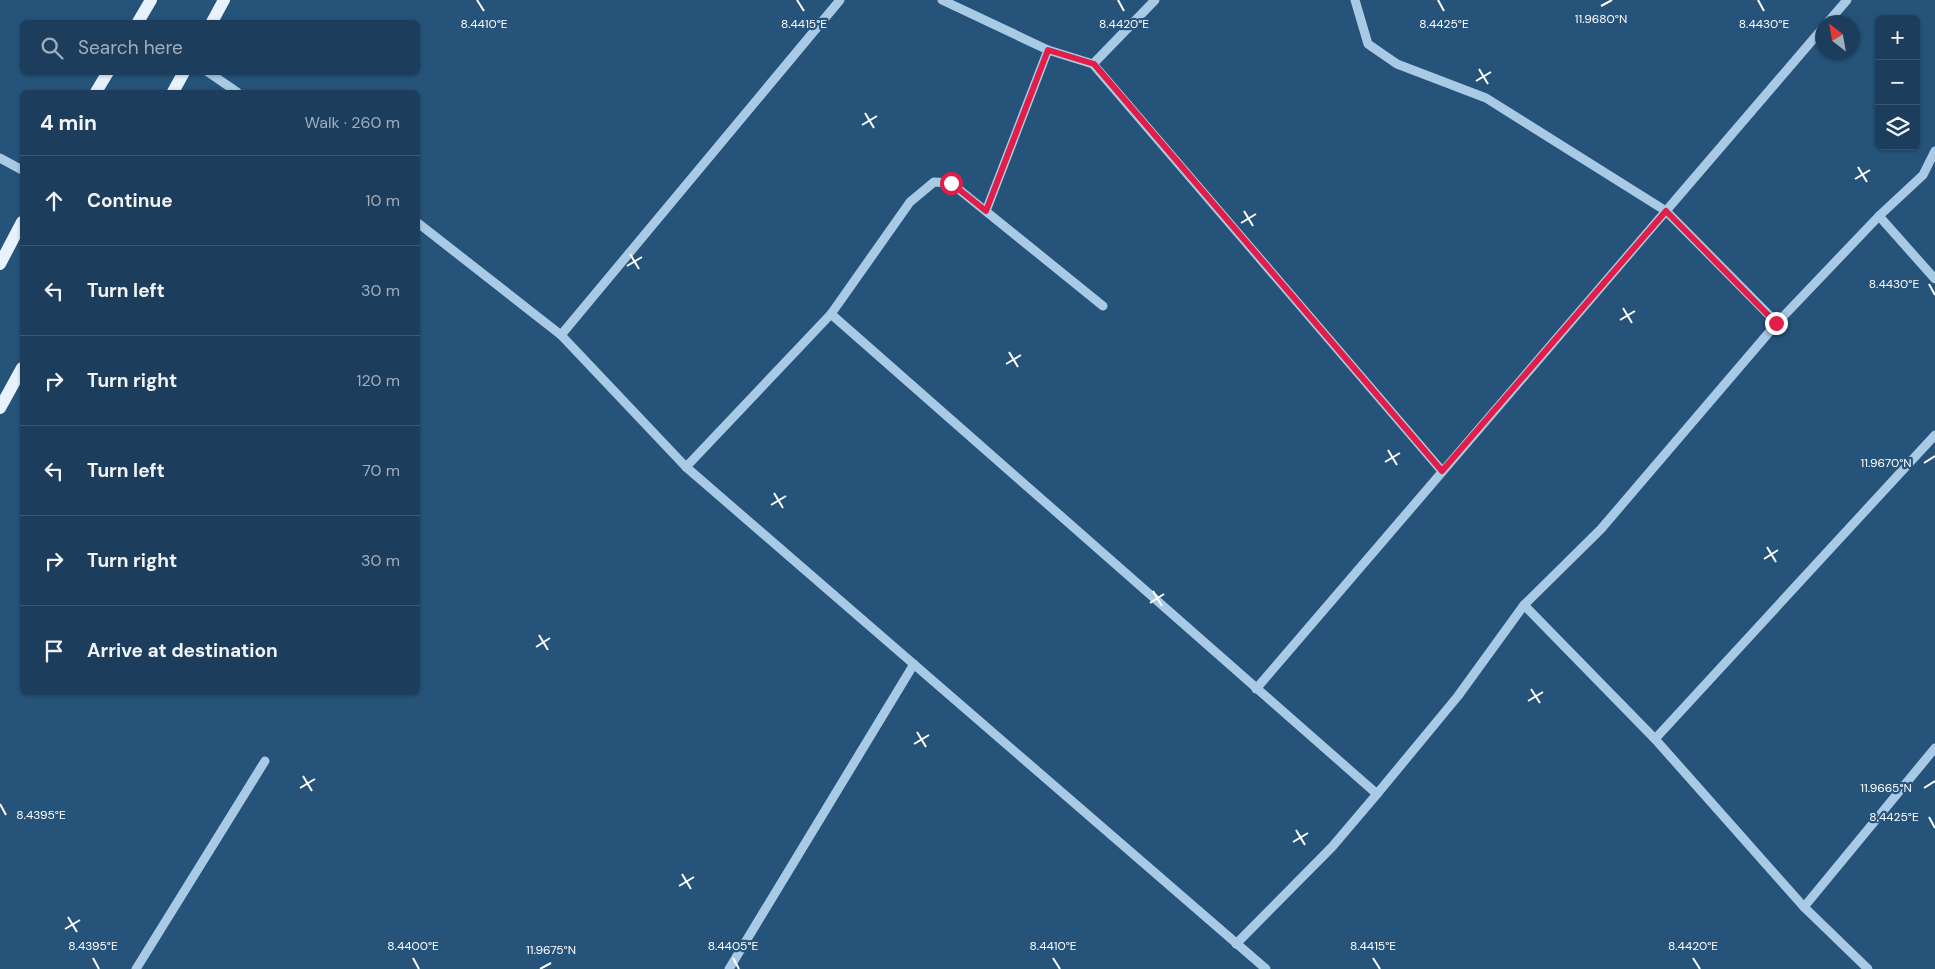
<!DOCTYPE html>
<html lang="en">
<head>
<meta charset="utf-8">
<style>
  body { margin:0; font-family:"DM Sans",sans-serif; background:#294965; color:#f1f3f6 }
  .controls { position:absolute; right:15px; top:15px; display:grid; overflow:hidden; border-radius:8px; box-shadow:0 1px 4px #0004 }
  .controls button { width:45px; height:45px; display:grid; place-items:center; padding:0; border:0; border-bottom:1px solid #3a5772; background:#1c3e5c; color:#f1f3f6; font:25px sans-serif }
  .compass { position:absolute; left:1815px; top:15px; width:45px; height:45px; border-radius:50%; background:#1c3e5c; box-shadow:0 1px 4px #0004; rotate:329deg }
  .stop { position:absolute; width:15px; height:15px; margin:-11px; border:4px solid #e11d48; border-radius:50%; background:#fff }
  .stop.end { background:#e11d48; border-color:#fff; box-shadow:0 1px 5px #0008 }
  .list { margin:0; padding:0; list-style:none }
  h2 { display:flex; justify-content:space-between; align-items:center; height:65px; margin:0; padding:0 20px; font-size:21px }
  h2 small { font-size:16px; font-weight:400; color:#a0aebb }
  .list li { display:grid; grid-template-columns:32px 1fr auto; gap:15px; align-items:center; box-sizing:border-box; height:90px; padding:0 20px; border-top:1px solid #3a5772 }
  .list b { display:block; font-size:19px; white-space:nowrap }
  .list em { font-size:16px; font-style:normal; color:#a0aebb }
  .icon { flex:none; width:28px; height:28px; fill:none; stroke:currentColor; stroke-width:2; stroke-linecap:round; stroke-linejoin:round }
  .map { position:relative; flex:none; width:1935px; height:969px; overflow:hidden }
  .search { position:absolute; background:#1c3e5c; box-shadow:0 1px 4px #0004; left:20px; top:20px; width:400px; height:55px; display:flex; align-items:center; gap:12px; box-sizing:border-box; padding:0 18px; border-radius:8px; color:#a0aebb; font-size:19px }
  .panel { position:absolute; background:#1c3e5c; box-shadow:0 1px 4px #0004; left:20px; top:90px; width:400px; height:605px; border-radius:8px }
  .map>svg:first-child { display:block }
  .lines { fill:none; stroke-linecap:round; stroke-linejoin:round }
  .minor { stroke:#a9cae4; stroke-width:9 }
  .major { stroke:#e8f2fc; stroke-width:12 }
  .route { stroke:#e11d48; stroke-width:6 }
  .ticks { fill:none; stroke:#fff; stroke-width:2 }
  .ticks-label { font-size:12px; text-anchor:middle; fill:#fff; stroke:#26537a; stroke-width:4.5; stroke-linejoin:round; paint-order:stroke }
</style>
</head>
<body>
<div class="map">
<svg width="1935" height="969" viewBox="0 0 1935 969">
  <rect width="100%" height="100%" fill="#26537a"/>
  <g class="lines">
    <!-- minor -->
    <g class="minor">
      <path d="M 942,0 L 1048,50 L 1093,64 L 1442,471"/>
      <path d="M 1355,0 L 1368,44 L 1397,64 L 1486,98 L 1666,211 L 1777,323"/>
      <path d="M 1828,22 L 1847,0"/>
      <path d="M 1093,64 L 1155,0"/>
      <path d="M 208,72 L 237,92"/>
      <path d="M 0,158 L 22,170"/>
      <path d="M 986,211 L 1048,50"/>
      <path d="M 1879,216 L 1935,279"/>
      <path d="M 418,223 L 561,335 L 686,467 L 1266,969"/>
      <path d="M 831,314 L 1377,794"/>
      <path d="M 561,335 L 840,0"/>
      <path d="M 686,467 L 831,314 L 910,202 L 934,182 L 951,183 L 1103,306"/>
      <path d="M 1524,605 L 1655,739 L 1804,907 L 1868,969"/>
      <path d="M 1256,689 L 1822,29"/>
      <path d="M 1655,739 L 1935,435"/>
      <path d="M 1804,907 L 1935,748"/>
      <path d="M 1236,944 L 1332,847 L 1377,794 L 1458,696 L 1524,605 L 1601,529 L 1777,323 L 1879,216 L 1923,175 L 1935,151"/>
      <path d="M 136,969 L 265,761"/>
      <path d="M 729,969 L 914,664"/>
    </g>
    <!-- major -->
    <g class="major">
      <path d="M 138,22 L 151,0"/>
      <path d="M 212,22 L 224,0"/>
      <path d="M 96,92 L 108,72"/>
      <path d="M 173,92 L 184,72"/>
      <path d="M 0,264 L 22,222"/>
      <path d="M 0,408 L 22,368"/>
    </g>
  </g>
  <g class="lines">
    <!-- route -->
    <path class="route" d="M 951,183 L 986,211 L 1048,50 L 1094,64 L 1442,471 L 1666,211 L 1776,323"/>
  </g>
  <!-- ticks -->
  <path class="ticks" d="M 477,0 L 484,11M 797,0 L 804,11M 1118,0 L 1124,11M 1438,0 L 1444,11M 1758,0 L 1764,11M 1601,6 L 1612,0M 1479,69 L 1488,84M 1476,81 L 1491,72M 865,113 L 874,128M 862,125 L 877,116M 1858,167 L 1867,182M 1855,179 L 1870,170M 1244,211 L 1253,226M 1241,223 L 1256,214M 630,254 L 639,269M 627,266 L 642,257M 1929,284 L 1935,295M 1623,308 L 1632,323M 1620,320 L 1635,311M 1009,352 L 1018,367M 1006,364 L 1021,355M 1388,450 L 1397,465M 1385,462 L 1400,453M 1924,463 L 1935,456M 774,493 L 783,508M 771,505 L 786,496M 1767,547 L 1776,562M 1764,559 L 1778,550M 1153,591 L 1162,606M 1150,603 L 1164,594M 539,635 L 548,650M 536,647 L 550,638M 1531,689 L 1540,703M 1528,701 L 1543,692M 917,732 L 926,747M 914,744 L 929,735M 303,776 L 312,791M 300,788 L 315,779M 1924,788 L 1935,781M 0,804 L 6,815M 1929,817 L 1935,828M 1296,830 L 1305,845M 1293,842 L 1308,833M 682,874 L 691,889M 679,886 L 694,877M 68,917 L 77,932M 65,929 L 80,920M 93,958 L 99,969M 413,958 L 419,969M 733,958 L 739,969M 1053,958 L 1060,969M 1373,958 L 1380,969M 1693,958 L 1700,969M 540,969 L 551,963"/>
  <g class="ticks-label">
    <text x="1601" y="23">11.9680°N</text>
    <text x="1444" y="28">8.4425°E</text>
    <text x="1764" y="28">8.4430°E</text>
    <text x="484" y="28">8.4410°E</text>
    <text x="804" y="28">8.4415°E</text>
    <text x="1124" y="28">8.4420°E</text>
    <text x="1894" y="288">8.4430°E</text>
    <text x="1886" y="467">11.9670°N</text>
    <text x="1886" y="792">11.9665°N</text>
    <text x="41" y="819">8.4395°E</text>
    <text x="1894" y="821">8.4425°E</text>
    <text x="93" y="950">8.4395°E</text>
    <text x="413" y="950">8.4400°E</text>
    <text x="733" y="950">8.4405°E</text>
    <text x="1053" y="950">8.4410°E</text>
    <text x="1373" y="950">8.4415°E</text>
    <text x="1693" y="950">8.4420°E</text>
    <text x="551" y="954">11.9675°N</text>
  </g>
</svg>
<div class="controls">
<button>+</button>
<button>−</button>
<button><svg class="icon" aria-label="layers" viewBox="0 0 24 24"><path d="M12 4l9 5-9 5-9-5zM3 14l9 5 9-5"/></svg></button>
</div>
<svg class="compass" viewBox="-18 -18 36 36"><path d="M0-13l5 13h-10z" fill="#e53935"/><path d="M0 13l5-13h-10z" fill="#a0aebb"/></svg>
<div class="stop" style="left:951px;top:183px"></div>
<div class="stop end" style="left:1776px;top:323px"></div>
<div class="search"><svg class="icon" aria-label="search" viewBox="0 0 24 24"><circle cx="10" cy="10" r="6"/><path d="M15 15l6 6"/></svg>Search here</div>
<section class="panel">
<h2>4 min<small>Walk · 260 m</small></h2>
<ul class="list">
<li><svg class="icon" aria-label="ahead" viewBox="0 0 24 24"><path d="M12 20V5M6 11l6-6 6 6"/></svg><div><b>Continue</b></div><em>10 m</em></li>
<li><svg class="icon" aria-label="left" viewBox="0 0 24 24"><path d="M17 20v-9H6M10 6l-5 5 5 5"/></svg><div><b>Turn left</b></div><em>30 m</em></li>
<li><svg class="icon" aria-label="right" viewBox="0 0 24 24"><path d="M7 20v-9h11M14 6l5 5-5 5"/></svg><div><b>Turn right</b></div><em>120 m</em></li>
<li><svg class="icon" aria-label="left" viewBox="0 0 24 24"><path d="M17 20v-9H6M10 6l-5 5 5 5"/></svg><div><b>Turn left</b></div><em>70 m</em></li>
<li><svg class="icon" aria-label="right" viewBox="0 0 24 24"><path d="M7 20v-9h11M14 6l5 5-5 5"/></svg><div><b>Turn right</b></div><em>30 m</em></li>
<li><svg class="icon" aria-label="arrive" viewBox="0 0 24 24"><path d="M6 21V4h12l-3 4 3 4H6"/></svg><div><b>Arrive at destination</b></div></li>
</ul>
</section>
</div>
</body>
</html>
